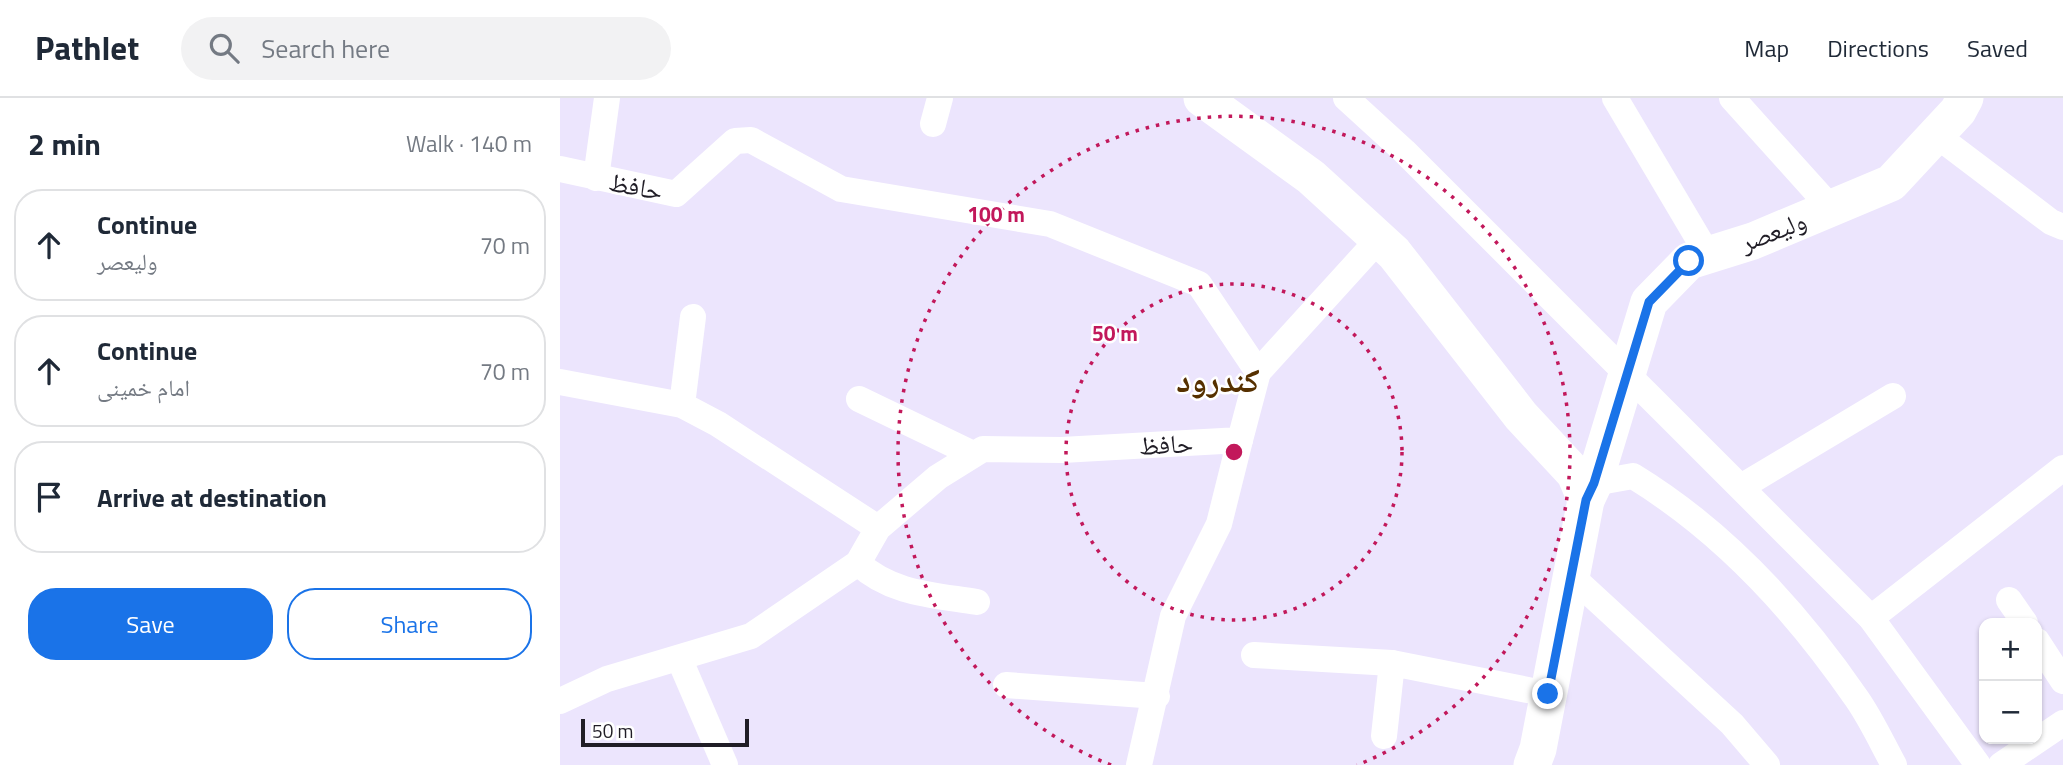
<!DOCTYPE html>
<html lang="en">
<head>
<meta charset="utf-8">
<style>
  body { margin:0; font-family:"Titillium Web","Noto Naskh Arabic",sans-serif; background:#f2f2f3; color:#1f2937 }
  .controls { position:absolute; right:21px; bottom:21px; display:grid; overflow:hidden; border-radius:14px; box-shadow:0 2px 5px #0004 }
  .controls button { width:63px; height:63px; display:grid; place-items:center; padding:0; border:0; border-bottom:2px solid #e0e1e3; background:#fff; color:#1f2937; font:35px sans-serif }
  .scale { position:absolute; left:21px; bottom:18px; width:168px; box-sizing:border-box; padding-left:7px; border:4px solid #201d26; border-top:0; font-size:19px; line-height:24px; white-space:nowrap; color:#201d26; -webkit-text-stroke:5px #fff; paint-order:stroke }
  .stop { position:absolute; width:21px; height:21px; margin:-16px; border:5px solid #1a73e8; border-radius:50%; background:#fff }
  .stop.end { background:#1a73e8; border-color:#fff; box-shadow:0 2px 7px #0008 }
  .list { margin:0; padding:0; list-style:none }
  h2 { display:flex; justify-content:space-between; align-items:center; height:91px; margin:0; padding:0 28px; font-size:30px }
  h2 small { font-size:23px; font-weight:400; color:#747a83 }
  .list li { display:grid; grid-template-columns:46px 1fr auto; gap:21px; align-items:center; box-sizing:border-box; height:112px; margin:0 14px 14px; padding:0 14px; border:2px solid #e0e1e3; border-radius:28px }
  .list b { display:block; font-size:26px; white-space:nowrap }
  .list p { margin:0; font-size:23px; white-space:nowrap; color:#747a83 }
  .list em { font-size:23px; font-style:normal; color:#747a83 }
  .actions { display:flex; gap:14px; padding:21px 28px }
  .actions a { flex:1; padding:16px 0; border:2px solid #1a73e8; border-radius:28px; text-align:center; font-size:24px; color:#1a73e8 }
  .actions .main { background:#1a73e8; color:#fff }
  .icon { flex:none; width:38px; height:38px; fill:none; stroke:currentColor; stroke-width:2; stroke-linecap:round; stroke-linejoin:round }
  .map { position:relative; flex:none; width:1503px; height:667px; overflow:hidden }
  header { display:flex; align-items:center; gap:42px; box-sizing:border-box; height:98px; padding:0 35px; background:#fff; border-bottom:2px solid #e0e1e3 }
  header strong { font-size:33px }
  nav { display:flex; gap:38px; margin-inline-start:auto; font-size:24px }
  .search { width:490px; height:63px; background:#f2f2f3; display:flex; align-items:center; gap:18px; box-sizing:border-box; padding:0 24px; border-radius:38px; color:#747a83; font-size:26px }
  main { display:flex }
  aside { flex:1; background:#fff }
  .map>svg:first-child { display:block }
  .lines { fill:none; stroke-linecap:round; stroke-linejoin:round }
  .street { stroke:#fff; stroke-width:26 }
  .secondary { stroke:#fff; stroke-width:37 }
  .route { stroke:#1a73e8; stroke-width:9 }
  .ring { fill:none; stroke:#c2185b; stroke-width:3.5; stroke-dasharray:3.5 7 }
  .labels { text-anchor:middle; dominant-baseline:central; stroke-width:5; stroke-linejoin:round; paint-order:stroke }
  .street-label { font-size:26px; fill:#201d26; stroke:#fff }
  .district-label { font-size:33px; font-weight:bold; fill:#563000; stroke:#fff }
  .centre { fill:#c2185b; stroke:#fff; stroke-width:3.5 }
  .ring-label { font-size:21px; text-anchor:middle; font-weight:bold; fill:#c2185b; stroke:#fff; stroke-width:5; stroke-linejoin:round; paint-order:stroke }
</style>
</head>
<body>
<header>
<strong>Pathlet</strong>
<div class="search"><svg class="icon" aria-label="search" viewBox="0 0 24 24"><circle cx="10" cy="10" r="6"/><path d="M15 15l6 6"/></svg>Search here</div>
<nav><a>Map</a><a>Directions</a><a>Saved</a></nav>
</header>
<main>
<aside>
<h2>2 min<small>Walk · 140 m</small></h2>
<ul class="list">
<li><svg class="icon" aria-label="ahead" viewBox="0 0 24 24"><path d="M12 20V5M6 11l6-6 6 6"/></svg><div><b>Continue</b><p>ولیعصر</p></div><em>70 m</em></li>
<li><svg class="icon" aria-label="ahead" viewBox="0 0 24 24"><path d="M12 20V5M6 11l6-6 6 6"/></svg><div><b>Continue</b><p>امام خمینی</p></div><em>70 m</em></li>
<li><svg class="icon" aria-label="arrive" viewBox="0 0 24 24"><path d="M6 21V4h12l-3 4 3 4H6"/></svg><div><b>Arrive at destination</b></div></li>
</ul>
<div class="actions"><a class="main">Save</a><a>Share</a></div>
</aside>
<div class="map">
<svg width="1503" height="667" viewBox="0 0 1503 667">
  <rect width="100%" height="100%" fill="#ece5fd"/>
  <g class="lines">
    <!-- street -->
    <g class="street">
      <path d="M 786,0 L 844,53 L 1311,520 L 1418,667"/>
      <path d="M 1055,0 L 1148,157"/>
      <path d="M 1172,0 L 1271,110"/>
      <path d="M 373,26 L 380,0"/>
      <path d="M 1376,37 L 1491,124 L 1503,129"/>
      <path d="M 0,71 L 116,96 L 175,43 L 191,42 L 281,91 L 490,126 L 639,186 L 698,274 L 680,342 L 502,352 L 423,351 L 378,379 L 318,430 L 298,465 L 191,538 L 47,581 L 0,603"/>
      <path d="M 36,80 L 47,0"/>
      <path d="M 698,274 L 819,141"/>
      <path d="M 0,284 L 122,307 L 158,326 L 318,430"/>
      <path d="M 299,301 L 413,356"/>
      <path d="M 122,307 L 133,219"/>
      <path d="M 1034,385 L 1073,378 C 1163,433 1238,515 1297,601 C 1311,621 1322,645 1334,667"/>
      <path d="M 1181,389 L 1333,298"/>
      <path d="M 298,465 C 331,496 374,497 417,504"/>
      <path d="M 1009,476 L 1172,626 L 1207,667"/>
      <path d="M 1449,502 L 1465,525"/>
      <path d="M 1311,520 L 1503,370"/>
      <path d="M 1477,543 L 1503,583"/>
      <path d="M 694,557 L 832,565"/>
      <path d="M 119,560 L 165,667"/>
      <path d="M 446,587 L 597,598"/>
      <path d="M 824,638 L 832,565 L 988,596"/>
      <path d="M 579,667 L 613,518 L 659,426 L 680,342"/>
      <path d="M 1441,667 L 1503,625"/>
    </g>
    <!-- secondary -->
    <g class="secondary">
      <path d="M 642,0 L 751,79 L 834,155 L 961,318 L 1015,376 L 1026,402"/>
      <path d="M 972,667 L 978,651 L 1026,402 L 1034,385 L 1089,204 L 1129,163 L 1193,143 L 1331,85 L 1398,13 L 1405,0"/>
    </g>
  </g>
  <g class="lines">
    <!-- route -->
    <path class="route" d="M 988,596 L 1026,402 L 1034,385 L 1089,204 L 1129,163"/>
  </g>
  <!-- distance rings -->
  <g class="ring">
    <circle cx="674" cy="354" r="168"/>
    <path d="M551 667A336 336 0 1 1 797 667"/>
  </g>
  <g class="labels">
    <!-- street labels -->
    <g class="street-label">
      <text transform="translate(76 88) rotate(11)">حافظ</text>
      <text transform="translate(1213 133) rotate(-21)">ولیعصر</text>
      <text transform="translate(606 346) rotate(-3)">حافظ</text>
    </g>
    <!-- district labels -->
    <g class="district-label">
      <text x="658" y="282">کندرود</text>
    </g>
  </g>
  <circle cx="674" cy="354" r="10" class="centre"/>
  <g class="ring-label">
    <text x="436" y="124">100 m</text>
    <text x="555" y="243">50 m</text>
  </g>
</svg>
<div class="controls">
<button>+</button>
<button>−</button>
</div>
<div class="scale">50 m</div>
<div class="stop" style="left:1129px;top:163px"></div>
<div class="stop end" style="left:988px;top:596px"></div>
</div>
</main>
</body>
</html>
